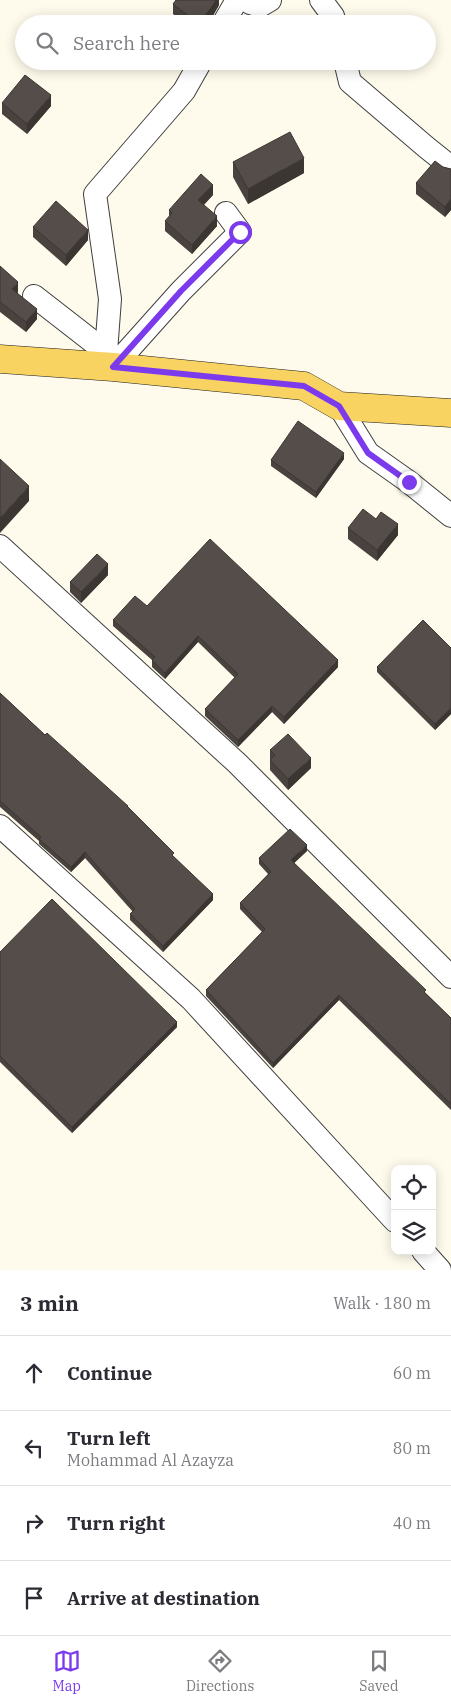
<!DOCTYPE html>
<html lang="en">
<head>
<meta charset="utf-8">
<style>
  body { margin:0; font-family:"IBM Plex Serif",serif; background:#f7f7f7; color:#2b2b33 }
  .controls { position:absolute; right:15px; bottom:15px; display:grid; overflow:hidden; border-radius:10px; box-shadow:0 2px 12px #0003 }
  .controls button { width:45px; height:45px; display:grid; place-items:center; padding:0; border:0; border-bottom:1px solid #e1e1e2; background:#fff; color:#2b2b33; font:25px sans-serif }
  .stop { position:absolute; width:15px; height:15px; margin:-11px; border:4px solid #7c3aed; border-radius:50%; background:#fff }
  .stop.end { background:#7c3aed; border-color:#fff; box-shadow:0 1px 5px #0008 }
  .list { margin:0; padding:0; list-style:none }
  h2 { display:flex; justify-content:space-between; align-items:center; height:65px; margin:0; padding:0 20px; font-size:21px }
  h2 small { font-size:16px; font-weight:400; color:#7c7c81 }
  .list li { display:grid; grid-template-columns:32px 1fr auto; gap:15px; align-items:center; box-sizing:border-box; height:75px; padding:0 20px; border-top:1px solid #e1e1e2 }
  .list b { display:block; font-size:19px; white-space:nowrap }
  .list p { margin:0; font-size:16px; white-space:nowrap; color:#7c7c81 }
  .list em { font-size:16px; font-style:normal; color:#7c7c81 }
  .icon { flex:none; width:28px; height:28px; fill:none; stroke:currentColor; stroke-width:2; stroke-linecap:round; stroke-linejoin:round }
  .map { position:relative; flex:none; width:451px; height:1270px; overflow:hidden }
  .search { position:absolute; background:#fff; box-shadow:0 2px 12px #0003; left:15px; right:15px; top:15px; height:55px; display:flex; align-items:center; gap:12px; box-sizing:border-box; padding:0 18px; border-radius:28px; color:#7c7c81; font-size:19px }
  .sheet { height:365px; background:#fff }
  nav { display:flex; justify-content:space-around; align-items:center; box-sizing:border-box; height:70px; border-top:1px solid #e1e1e2; background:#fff; font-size:14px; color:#7c7c81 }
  nav a { display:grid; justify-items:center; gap:2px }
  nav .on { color:#7c3aed }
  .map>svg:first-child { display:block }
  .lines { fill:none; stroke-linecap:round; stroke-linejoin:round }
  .minor-casing { stroke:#3f3f3f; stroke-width:24 }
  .major-casing { stroke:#1d1d1d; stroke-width:29 }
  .minor { stroke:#fff; stroke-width:22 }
  .major { stroke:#f8d362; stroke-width:28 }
  .wall { fill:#49423f }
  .shaded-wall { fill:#3c3633 }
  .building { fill:#554d49; stroke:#3c3633 }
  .route { stroke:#7c3aed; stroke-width:6 }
</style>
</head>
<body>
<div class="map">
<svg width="451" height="1270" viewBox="0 0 451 1270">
  <rect width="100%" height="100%" fill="#fffbec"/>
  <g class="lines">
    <defs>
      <g id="minor">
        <path d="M 246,0 L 250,3 L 260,6 L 270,0"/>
        <path d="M 321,0 L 333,16 L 335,24"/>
        <path d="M 223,24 L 237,0"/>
        <path d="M 201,61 L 184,91 L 95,194 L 110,299 L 106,352 L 113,367 L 181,291 L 240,232 L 226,213"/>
        <path d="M 345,61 L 350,82 L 426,147 L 451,167"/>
        <path d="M 34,296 L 106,352"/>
        <path d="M 339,406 L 368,453 L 409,482 L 451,516"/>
        <path d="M 0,546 L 237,763 L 451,977"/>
        <path d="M 0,826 L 191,999 L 395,1221"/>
        <path d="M 423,1251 L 440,1270"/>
      </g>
      <path id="major" d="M 0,359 L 113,367 L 304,386 L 339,406 L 451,413"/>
    </defs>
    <!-- minor casing -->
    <use href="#minor" class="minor-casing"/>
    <!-- major casing -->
    <use href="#major" class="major-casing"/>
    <!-- minor -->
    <use href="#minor" class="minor"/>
    <!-- major -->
    <use href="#major" class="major"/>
  </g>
  <!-- wall -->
  <g class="wall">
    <path d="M 219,0 L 219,5 L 211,19 L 207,24 L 185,24 L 173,14 L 173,4 Z"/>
    <path d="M 2,103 L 51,106 L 27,134 L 2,114 Z"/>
    <path d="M 233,162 L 304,173 L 248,204 L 233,177 Z"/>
    <path d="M 443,167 L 451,169 L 451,210 L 445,217 L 416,194 L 416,183 Z"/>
    <path d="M 213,195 L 204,205 L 217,226 L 192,254 L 165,231 L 165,221 L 169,217 L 169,210 Z"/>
    <path d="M 33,227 L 88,240 L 66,266 L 33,237 Z"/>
    <path d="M 0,266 L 18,292 L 17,293 L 37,319 L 26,332 L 0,312 Z"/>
    <path d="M 344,459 L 316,498 L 271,466 L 271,460 Z"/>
    <path d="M 376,519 L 398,535 L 377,561 L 348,539 L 348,528 Z"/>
    <path d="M 108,575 L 81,603 L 70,592 L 70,582 Z"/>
    <path d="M 147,606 L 338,667 L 284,724 L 272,712 L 238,747 L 205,716 L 205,709 L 235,678 L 198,642 L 165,679 L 152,667 L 152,660 L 113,626 L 113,620 Z"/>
    <path d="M 451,648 L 451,714 L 435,730 L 377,672 L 377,667 Z"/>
    <path d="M 0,693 L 45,735 L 128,807 L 174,857 L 213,900 L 163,952 L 130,920 L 130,914 L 133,912 L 85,858 L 71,872 L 39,844 L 39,841 L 0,807 Z"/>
    <path d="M 270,750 L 311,768 L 288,790 L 270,770 Z"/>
    <path d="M 307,851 L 294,863 L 451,1018 L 451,1110 L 339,1000 L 273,1068 L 206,996 L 206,990 L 262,932 L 240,909 L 240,903 L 268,874 L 259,864 L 259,858 Z"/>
    <path d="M 0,952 L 177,1027 L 72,1133 L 0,1062 Z"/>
  </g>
  <!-- shaded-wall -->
  <g class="shaded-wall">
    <path d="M 216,0 L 219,0 L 219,5 L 211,19 L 207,24 L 199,24 Z"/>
    <path d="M 51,95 L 51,106 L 27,134 L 27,124 Z"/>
    <path d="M 304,158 L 304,173 L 248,204 L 248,189 Z"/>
    <path d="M 213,185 L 213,195 L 198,210 L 198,200 Z"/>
    <path d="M 451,199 L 451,210 L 445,217 L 445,207 Z"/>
    <path d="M 217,216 L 217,226 L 192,254 L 192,245 Z"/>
    <path d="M 88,230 L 88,240 L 66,266 L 66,255 Z"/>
    <path d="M 18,282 L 18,292 L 12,299 L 12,289 Z"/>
    <path d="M 37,309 L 37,319 L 26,332 L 26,322 Z"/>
    <path d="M 344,453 L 344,459 L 316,498 L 316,492 Z"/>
    <path d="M 29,486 L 29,501 L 0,533 L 0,518 Z"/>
    <path d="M 398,524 L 398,535 L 377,561 L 377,550 Z"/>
    <path d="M 108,564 L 108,575 L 81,603 L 81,592 Z"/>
    <path d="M 198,636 L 198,642 L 165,679 L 165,673 Z"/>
    <path d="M 338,660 L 338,667 L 284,724 L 284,717 Z"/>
    <path d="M 272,706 L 272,712 L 238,747 L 238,740 Z"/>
    <path d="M 451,708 L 451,714 L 435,730 L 435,724 Z"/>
    <path d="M 311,758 L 311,768 L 288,790 L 288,779 Z"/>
    <path d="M 307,845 L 307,851 L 291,866 L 291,860 Z"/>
    <path d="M 85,852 L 85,858 L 71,872 L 71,867 Z"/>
    <path d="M 213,894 L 213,900 L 163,952 L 163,946 Z"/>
    <path d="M 339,995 L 339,1000 L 273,1068 L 273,1063 Z"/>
    <path d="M 177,1022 L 177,1027 L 72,1133 L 72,1127 Z"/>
  </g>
  <!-- building -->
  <g class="building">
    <path d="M 176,0 L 216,0 L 211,8 L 199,24 L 173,4 Z"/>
    <path d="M 25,75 L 51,95 L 27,124 L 2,103 Z"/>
    <path d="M 290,132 L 304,158 L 248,189 L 233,162 Z"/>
    <path d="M 435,161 L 443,167 L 451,169 L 451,199 L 445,207 L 416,183 Z"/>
    <path d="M 201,174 L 213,185 L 198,200 L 217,216 L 192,245 L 165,221 L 172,213 L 169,210 Z"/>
    <path d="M 56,201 L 88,230 L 66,255 L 33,227 Z"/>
    <path d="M 0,266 L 18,282 L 12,289 L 37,309 L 26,322 L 0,302 Z"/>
    <path d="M 298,421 L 344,453 L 316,492 L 271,460 Z"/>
    <path d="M 0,459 L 29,486 L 0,518 Z"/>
    <path d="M 363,509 L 376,519 L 381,512 L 398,524 L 377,550 L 348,528 Z"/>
    <path d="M 210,539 L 338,660 L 284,717 L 272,706 L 238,740 L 205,709 L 238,674 L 198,636 L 165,673 L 152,660 L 155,657 L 113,620 L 135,596 L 147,606 Z"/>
    <path d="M 97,554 L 108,564 L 81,592 L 70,582 Z"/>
    <path d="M 423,620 L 451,648 L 451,708 L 435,724 L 377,667 Z"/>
    <path d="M 0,693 L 45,735 L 47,733 L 128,806 L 127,806 L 174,853 L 172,855 L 213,894 L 163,946 L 130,914 L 135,909 L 85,852 L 71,867 L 39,839 L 41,837 L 0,801 Z"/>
    <path d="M 288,734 L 311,758 L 288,779 L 270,760 L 275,755 L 270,750 Z"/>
    <path d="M 290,829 L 307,845 L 291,860 L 426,990 L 424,992 L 451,1018 L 451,1104 L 339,995 L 273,1063 L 206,990 L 265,929 L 240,903 L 271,872 L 259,858 Z"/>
    <path d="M 52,899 L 177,1022 L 72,1127 L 0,1056 L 0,952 Z"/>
  </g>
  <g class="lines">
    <!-- route -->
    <path class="route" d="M 240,232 L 181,291 L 113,367 L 304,386 L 339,406 L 368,453 L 409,482"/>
  </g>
</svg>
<div class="controls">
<button><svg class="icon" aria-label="locate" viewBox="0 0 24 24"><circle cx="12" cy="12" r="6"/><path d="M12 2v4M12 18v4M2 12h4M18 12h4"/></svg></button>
<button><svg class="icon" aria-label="layers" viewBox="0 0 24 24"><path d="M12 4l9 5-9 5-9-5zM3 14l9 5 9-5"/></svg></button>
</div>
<div class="stop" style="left:240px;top:232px"></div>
<div class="stop end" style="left:409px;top:482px"></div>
<div class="search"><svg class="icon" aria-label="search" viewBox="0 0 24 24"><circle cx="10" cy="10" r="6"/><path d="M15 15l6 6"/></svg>Search here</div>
</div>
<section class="sheet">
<h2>3 min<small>Walk · 180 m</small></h2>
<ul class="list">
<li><svg class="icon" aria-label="ahead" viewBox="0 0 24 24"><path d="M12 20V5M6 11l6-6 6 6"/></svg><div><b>Continue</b></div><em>60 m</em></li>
<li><svg class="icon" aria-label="left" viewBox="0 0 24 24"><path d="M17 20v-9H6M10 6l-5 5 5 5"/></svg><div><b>Turn left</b><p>Mohammad Al Azayza</p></div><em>80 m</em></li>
<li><svg class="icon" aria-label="right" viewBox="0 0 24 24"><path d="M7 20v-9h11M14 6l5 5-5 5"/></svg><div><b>Turn right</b></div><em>40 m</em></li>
<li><svg class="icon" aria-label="arrive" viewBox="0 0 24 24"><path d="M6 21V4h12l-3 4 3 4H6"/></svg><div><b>Arrive at destination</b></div></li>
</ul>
</section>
<nav>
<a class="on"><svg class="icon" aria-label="map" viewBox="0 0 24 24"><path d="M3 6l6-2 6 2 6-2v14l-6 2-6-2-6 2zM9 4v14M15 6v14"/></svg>Map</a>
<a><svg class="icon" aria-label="directions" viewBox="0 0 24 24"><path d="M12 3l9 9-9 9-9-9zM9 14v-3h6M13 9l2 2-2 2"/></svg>Directions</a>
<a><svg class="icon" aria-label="saved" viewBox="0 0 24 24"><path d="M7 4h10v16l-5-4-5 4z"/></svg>Saved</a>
</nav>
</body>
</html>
